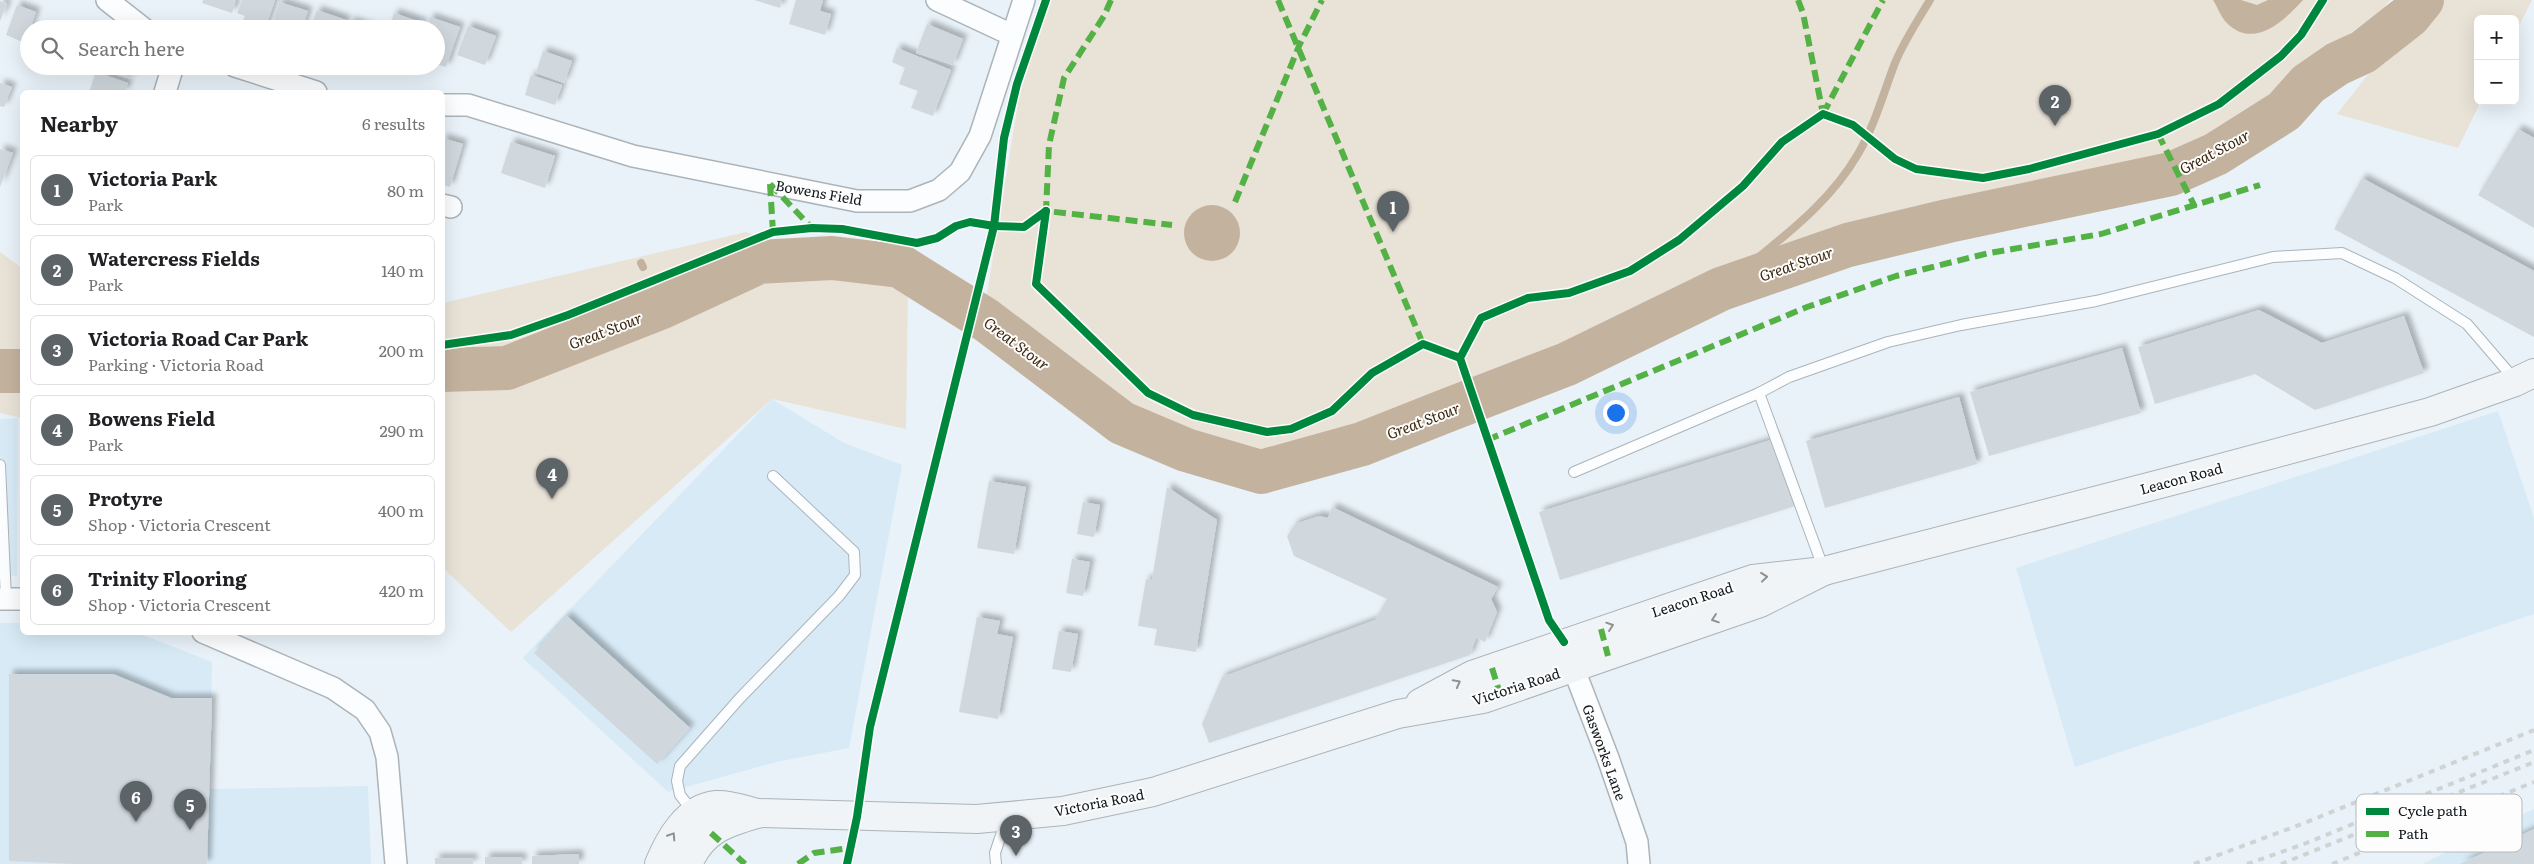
<!DOCTYPE html>
<html lang="en">
<head>
<meta charset="utf-8">
<style>
  body { margin:0; font-family:Literata,serif; background:#f2f2f2; color:#202124 }
  .controls { position:absolute; right:15px; top:15px; display:grid; overflow:hidden; border-radius:8px; box-shadow:0 5px 20px #0002 }
  .controls button { width:45px; height:45px; display:grid; place-items:center; padding:0; border:0; border-bottom:1px solid #e0e0e0; background:#fff; color:#202124; font:25px sans-serif }
  .you { position:absolute; left:1615px; top:412px; width:18px; height:18px; margin:-12px; border:4px solid #fff; border-radius:50%; background:#1a73e8; box-shadow:0 0 0 8px #1a73e833 }
  .badge { display:grid; place-items:center; width:32px; height:32px; border-radius:50%; background:#5c6468; color:#fff; font-size:16px; font-weight:700 }
  .pin { position:absolute; translate:-50% -41px; filter:drop-shadow(0 1px 2px #0008) }
  .pin::after { content:''; position:absolute; top:26px; width:18px; height:15px; background:inherit; clip-path:polygon(0 0,100% 0,50% 100%) }
  .list { margin:0; padding:0; list-style:none }
  h2 { display:flex; justify-content:space-between; align-items:center; height:65px; margin:0; padding:0 20px; font-size:21px }
  h2 small { font-size:16px; font-weight:400; color:#757577 }
  .list li { display:grid; grid-template-columns:32px 1fr auto; gap:15px; align-items:center; box-sizing:border-box; height:70px; margin:0 10px 10px; padding:0 10px; border:1px solid #e0e0e0; border-radius:8px }
  .list b { display:block; font-size:19px; white-space:nowrap }
  .list p { margin:0; font-size:16px; white-space:nowrap; color:#757577 }
  .list em { font-size:16px; font-style:normal; color:#757577 }
  .icon { flex:none; width:28px; height:28px; fill:none; stroke:currentColor; stroke-width:2; stroke-linecap:round; stroke-linejoin:round }
  .map { position:relative; flex:none; width:2534px; height:864px; overflow:hidden }
  .search { position:absolute; background:#fff; box-shadow:0 5px 20px #0002; left:20px; top:20px; width:425px; height:55px; display:flex; align-items:center; gap:12px; box-sizing:border-box; padding:0 18px; border-radius:28px; color:#757577; font-size:19px }
  .panel { position:absolute; background:#fff; box-shadow:0 5px 20px #0002; left:20px; top:90px; width:425px; height:545px; border-radius:8px }
  .map>svg:first-child { display:block }
  .built { fill:#d7eaf6 }
  .green { fill:#e9e2d7 }
  .water { fill:#c3b29e }
  .lines { fill:none; stroke-linecap:round; stroke-linejoin:round }
  .stream { stroke:#c3b29e; stroke-width:8 }
  .river { stroke:#c3b29e; stroke-width:44 }
  .building { fill:#d0d8dd; filter:url(#shadow) }
  .lane-casing { stroke:#acb4b9; stroke-width:12 }
  .street-casing { stroke:#acb4b9; stroke-width:24 }
  .secondary-casing { stroke:#acb4b9; stroke-width:30 }
  .lane { stroke:#fcfdfe; stroke-width:10 }
  .street { stroke:#fcfdfe; stroke-width:21 }
  .secondary { stroke:#f0f4f6; stroke-width:28 }
  .rail { stroke:#d0d3d4; stroke-width:4; stroke-dasharray:6 6; stroke-linecap:butt }
  .quiet { stroke:#54b145; stroke-width:6; stroke-dasharray:12 6; stroke-linecap:butt }
  .cycleway-casing { stroke:#fdfdfd; stroke-width:11 }
  .cycleway { stroke:#00873e; stroke-width:8 }
  .oneway { stroke:#8c9193 }
  .labels { text-anchor:middle; dominant-baseline:central; stroke-width:4; stroke-linejoin:round; paint-order:stroke }
  .street-label { font-size:14px; fill:#11171b; stroke:#fdfdfd }
  .water-label { font-size:15px; font-style:italic; fill:#3d280d; stroke:#fdfdfd }
  .key { fill:#fdfdfd; stroke:#b6b8b9; stroke-width:1 }
  .key-label { font-size:14px; fill:#11171b }
</style>
</head>
<body>
<div class="map">
<svg width="2534" height="864" viewBox="0 0 2534 864">
  <defs>
    <filter id="shadow"><feDropShadow dx="4.5" dy="-4.5" stdDeviation="2.5" flood-color="#0004"/></filter>
  </defs>
  <rect width="100%" height="100%" fill="#e8f2f8"/>
  <!-- built -->
  <g class="built">
    <path d="M 772,399 L 844,443 L 902,465 L 849,748 L 776,762 L 668,792 L 523,658 Z"/>
    <path d="M 2498,411 L 2534,518 L 2534,614 L 2075,767 L 2016,568 Z"/>
    <path d="M 18,418 L 17,576 L 0,575 L 0,419 Z"/>
    <path d="M 0,623 L 22,623 L 22,632 L 138,633 L 212,662 L 210,789 L 368,786 L 371,864 L 0,864 Z"/>
    <path d="M 2534,809 L 2534,864 L 2422,864 Z"/>
  </g>
  <!-- green -->
  <g class="green">
    <path d="M 1047,0 L 2390,0 L 2383,9 L 2300,70 L 2257,114 L 2227,133 L 2193,149 L 2154,163 L 1994,197 L 1893,215 L 1769,259 L 1755,259 L 1649,317 L 1609,334 L 1461,392 L 1301,450 L 1266,459 L 1241,457 L 1190,438 L 1127,411 L 985,306 L 1021,85 Z"/>
    <path d="M 2427,0 L 2532,0 L 2515,34 L 2515,19 L 2478,19 L 2478,101 L 2481,101 L 2458,148 L 2337,114 Z"/>
    <path d="M 746,232 L 908,288 L 906,429 L 772,399 L 511,632 L 443,568 L 443,303 Z"/>
    <path d="M 0,252 L 22,268 L 22,418 L 0,413 Z"/>
  </g>
  <!-- water -->
  <g class="water">
    <path d="M 2213,0 L 2241,0 L 2257,5 L 2268,0 L 2303,0 C 2283,22 2252,51 2225,21 C 2220,15 2217,6 2213,0 Z"/>
    <circle cx="1212" cy="233" r="28"/>
  </g>
  <g class="lines">
    <!-- stream -->
    <g class="stream">
      <path d="M 641,263 L 643,267"/>
      <path d="M 1721,289 C 1769,246 1825,211 1858,154 C 1875,125 1883,94 1895,63 C 1904,41 1918,20 1930,0"/>
      <path d="M 657,297 L 662,307"/>
    </g>
    <!-- river -->
    <g class="river">
      <path d="M 442,370 L 507,368 L 662,307 L 759,262 L 832,258 L 900,266 L 986,320 L 1122,423 L 1186,450 L 1261,472 L 1362,444 L 1448,410 L 1567,364 L 1721,289 L 1848,245 L 1948,221 L 2171,174 L 2216,154 L 2284,111 L 2308,84 L 2337,64 L 2363,52 L 2409,16 L 2422,0"/>
      <path d="M 0,371 L 22,371"/>
    </g>
  </g>
  <!-- building -->
  <g class="building">
    <path d="M 203,0 L 236,0 L 232,13 L 202,3 Z"/>
    <path d="M 242,0 L 275,0 L 265,29 L 242,23 L 245,16 L 237,13 Z"/>
    <path d="M 754,0 L 782,0 L 780,8 Z"/>
    <path d="M 796,0 L 823,0 L 820,11 L 831,14 L 825,35 L 789,24 Z"/>
    <path d="M 0,1 L 7,4 L 0,21 Z"/>
    <path d="M 279,2 L 308,11 L 302,29 L 280,29 L 272,25 Z"/>
    <path d="M 17,5 L 36,12 L 25,43 L 6,35 Z"/>
    <path d="M 317,10 L 346,20 L 343,29 L 310,29 Z"/>
    <path d="M 394,13 L 423,23 L 421,29 L 389,29 Z"/>
    <path d="M 430,17 L 460,27 L 446,67 L 436,64 L 436,29 L 426,29 Z"/>
    <path d="M 350,21 L 372,28 L 372,29 L 348,29 Z"/>
    <path d="M 927,24 L 963,39 L 953,65 L 916,53 Z"/>
    <path d="M 468,26 L 496,36 L 485,65 L 457,55 Z"/>
    <path d="M 897,48 L 951,70 L 933,116 L 911,108 L 918,91 L 899,84 L 905,68 L 892,62 Z"/>
    <path d="M 543,51 L 572,61 L 564,83 L 536,73 Z"/>
    <path d="M 101,66 L 135,66 L 131,79 L 100,69 Z"/>
    <path d="M 96,72 L 128,83 L 125,92 L 89,92 Z"/>
    <path d="M 531,75 L 562,85 L 555,105 L 525,95 Z"/>
    <path d="M 0,83 L 12,87 L 4,107 L 0,106 Z"/>
    <path d="M 2518,129 L 2534,138 L 2534,228 L 2478,195 Z"/>
    <path d="M 442,138 L 463,144 L 450,187 L 442,185 Z"/>
    <path d="M 511,142 L 555,156 L 545,188 L 501,173 Z"/>
    <path d="M 0,149 L 13,153 L 0,187 Z"/>
    <path d="M 2362,178 L 2534,271 L 2534,337 L 2334,229 Z"/>
    <path d="M 2259,310 L 2322,343 L 2404,316 L 2424,373 L 2315,410 L 2255,374 L 2155,404 L 2138,347 Z"/>
    <path d="M 2122,348 L 2141,413 L 1989,456 L 1970,392 Z"/>
    <path d="M 1959,397 L 1977,464 L 1825,508 L 1806,441 Z"/>
    <path d="M 1774,439 L 1795,506 L 1560,580 L 1539,512 Z"/>
    <path d="M 989,481 L 1026,487 L 1014,554 L 977,548 Z"/>
    <path d="M 1167,487 L 1217,520 L 1196,652 L 1154,645 L 1157,629 L 1138,626 L 1146,579 L 1152,580 Z"/>
    <path d="M 1083,502 L 1100,505 L 1094,537 L 1077,534 Z"/>
    <path d="M 1332,507 L 1498,587 L 1491,599 L 1497,612 L 1485,642 L 1476,638 L 1470,655 L 1209,743 L 1202,724 L 1222,677 L 1375,620 L 1387,599 L 1294,556 L 1287,536 L 1295,524 L 1319,516 L 1328,518 Z"/>
    <path d="M 1072,559 L 1090,562 L 1083,596 L 1066,593 Z"/>
    <path d="M 567,616 L 690,728 L 657,764 L 534,653 Z"/>
    <path d="M 977,617 L 1000,621 L 997,634 L 1013,637 L 998,719 L 959,712 Z"/>
    <path d="M 1059,631 L 1078,634 L 1071,672 L 1052,669 Z"/>
    <path d="M 9,674 L 113,674 L 171,698 L 212,698 L 207,864 L 75,864 L 9,861 Z"/>
    <path d="M 2534,829 L 2534,864 L 2460,864 Z"/>
    <path d="M 579,854 L 579,864 L 532,864 L 532,856 Z"/>
    <rect x="485" y="857" width="37" height="7"/>
    <rect x="435" y="858" width="38" height="6"/>
  </g>
  <g class="lines">
    <defs>
      <g id="lane">
        <path d="M 1759,393 L 1824,570"/>
        <path d="M 0,465 L 6,599"/>
        <path d="M 1574,472 L 1759,393 L 1789,377 L 1888,342 L 1961,325 L 2096,301 L 2273,257 L 2342,253 L 2395,278 L 2467,324 L 2516,381"/>
        <path d="M 694,813 L 680,795 L 677,781 L 680,766 L 740,698 L 839,596 L 855,575 L 854,552 L 773,476"/>
        <path d="M 996,864 L 995,853 L 1007,817"/>
      </g>
      <g id="street">
        <path d="M 107,0 L 144,29"/>
        <path d="M 937,0 L 1012,35"/>
        <path d="M 235,66 L 316,92"/>
        <path d="M 165,92 L 173,66"/>
        <path d="M 442,105 L 468,105 L 633,156 L 857,201 L 910,201 L 939,190 L 960,172 L 980,136 L 1024,0"/>
        <path d="M 442,205 L 451,207"/>
        <path d="M 0,599 L 22,599"/>
        <path d="M 203,632 L 333,688 L 365,710 L 380,732 L 387,757 L 396,864"/>
        <path d="M 1568,654 L 1608,758 L 1637,842 L 1639,864"/>
      </g>
      <g id="secondary">
        <path d="M 1420,703 L 1472,675 L 1753,579 L 1824,571 L 2187,477 L 2430,412 L 2515,382 L 2534,373"/>
        <path d="M 659,864 C 669,840 686,808 716,805 C 730,804 745,810 758,813 L 977,819 L 1063,811 L 1153,792 L 1398,714 L 1483,699 L 1760,603 L 1824,571"/>
        <path d="M 688,864 C 702,831 724,823 757,814"/>
      </g>
    </defs>
    <!-- lane casing -->
    <use href="#lane" class="lane-casing"/>
    <!-- street casing -->
    <use href="#street" class="street-casing"/>
    <!-- secondary casing -->
    <use href="#secondary" class="secondary-casing"/>
    <!-- lane -->
    <use href="#lane" class="lane"/>
    <!-- street -->
    <use href="#street" class="street"/>
    <!-- secondary -->
    <use href="#secondary" class="secondary"/>
    <!-- rail -->
    <g class="rail">
      <path d="M 2194,864 L 2302,824 L 2534,730"/>
      <path d="M 2247,864 L 2304,844 L 2534,750"/>
      <path d="M 2281,864 L 2534,762"/>
      <path d="M 2332,864 L 2534,782"/>
    </g>
    <!-- quiet -->
    <g class="quiet">
      <path d="M 1111,0 L 1104,16 L 1064,78 L 1049,145 L 1046,211 L 1172,225"/>
      <path d="M 1278,0 L 1423,344"/>
      <path d="M 1798,0 L 1803,13 L 1823,114"/>
      <path d="M 1823,114 L 1883,0"/>
      <path d="M 2158,134 L 2195,207"/>
      <path d="M 770,184 L 812,228"/>
      <path d="M 770,184 L 773,232"/>
      <path d="M 1235,202 L 1299,46 L 1322,0"/>
      <path d="M 1487,440 L 1807,307 L 1896,276 L 1989,253 L 2101,234 L 2260,185"/>
      <path d="M 1601,629 L 1608,656"/>
      <path d="M 1492,668 L 1500,694"/>
      <path d="M 711,833 L 745,864"/>
      <path d="M 798,864 L 814,853 L 850,848"/>
    </g>
    <defs>
      <g id="cycleway">
        <path d="M 1046,211 L 1036,284 L 1148,393 L 1193,415 L 1267,432 L 1291,429 L 1332,411 L 1372,373 L 1423,344 L 1460,358"/>
        <path d="M 442,345 L 511,335 L 568,315 L 773,232 L 812,228 L 842,229 L 917,243 L 937,238 L 956,226 L 970,222 L 994,226 L 1024,227 L 1046,211"/>
        <path d="M 1564,642 L 1549,620 L 1460,358 L 1481,318 L 1528,298 L 1569,293 L 1630,271 L 1679,240 L 1743,186 L 1782,142 L 1823,114 L 1853,125 L 1895,159 L 1916,169 L 1983,178 L 2029,169 L 2158,134 L 2219,104 L 2281,56 L 2301,35 L 2323,0"/>
        <path d="M 847,864 L 857,817 L 870,727 L 994,226 L 1004,138 L 1017,84 L 1046,0"/>
      </g>
    </defs>
    <!-- cycleway casing -->
    <use href="#cycleway" class="cycleway-casing"/>
    <!-- cycleway -->
    <use href="#cycleway" class="cycleway"/>
  </g>
  <!-- one-way arrows -->
  <defs><path id="oneway-chevron" d="M-2-3.5L2.5 0L-2 3.5" fill="none" stroke-width="1.6" stroke-linecap="round" stroke-linejoin="round" transform="scale(1.25)"/></defs>
  <g class="oneway">
    <use href="#oneway-chevron" transform="translate(1764 577) rotate(-6)"/>
    <use href="#oneway-chevron" transform="translate(1715 619) rotate(161)"/>
    <use href="#oneway-chevron" transform="translate(1610 626) rotate(-19)"/>
    <use href="#oneway-chevron" transform="translate(1457 683) rotate(-28)"/>
    <use href="#oneway-chevron" transform="translate(672 836) rotate(-57)"/>
  </g>
  <g class="labels">
    <!-- street labels -->
    <g class="street-label">
      <text transform="translate(819 192) rotate(10)">Bowens Field</text>
      <text transform="translate(2181 478) rotate(-15)">Leacon Road</text>
      <text transform="translate(1692 599) rotate(-18)">Leacon Road</text>
      <text transform="translate(1516 686) rotate(-18)">Victoria Road</text>
      <text transform="translate(1605 752) rotate(70)">Gasworks Lane</text>
      <text transform="translate(1099 802) rotate(-11)">Victoria Road</text>
    </g>
    <!-- water labels -->
    <g class="water-label">
      <text transform="translate(2214 151) rotate(-28)">Great Stour</text>
      <text transform="translate(1796 263) rotate(-19)">Great Stour</text>
      <text transform="translate(605 330) rotate(-21)">Great Stour</text>
      <text transform="translate(1017 343) rotate(37)">Great Stour</text>
      <text transform="translate(1423 420) rotate(-21)">Great Stour</text>
    </g>
  </g>
  <!-- legend -->
  <rect x="2356" y="794" width="166" height="58" rx="8" class="key"/>
  <rect x="2366" y="808" width="23" height="7" fill="#00873e"/>
  <rect x="2366" y="831" width="23" height="6" fill="#54b145"/>
  <g class="key-label">
    <text x="2398" y="816">Cycle path</text>
    <text x="2398" y="839">Path</text>
  </g>
</svg>
<div class="controls">
<button>+</button>
<button>−</button>
</div>
<div class="you"></div>
<div class="pin badge" style="left:1393px;top:232px">1</div>
<div class="pin badge" style="left:2055px;top:126px">2</div>
<div class="pin badge" style="left:1016px;top:856px">3</div>
<div class="pin badge" style="left:552px;top:499px">4</div>
<div class="pin badge" style="left:190px;top:830px">5</div>
<div class="pin badge" style="left:136px;top:822px">6</div>
<div class="search"><svg class="icon" aria-label="search" viewBox="0 0 24 24"><circle cx="10" cy="10" r="6"/><path d="M15 15l6 6"/></svg>Search here</div>
<section class="panel">
<h2>Nearby<small>6 results</small></h2>
<ul class="list">
<li><span class="badge">1</span><div><b>Victoria Park</b><p>Park</p></div><em>80 m</em></li>
<li><span class="badge">2</span><div><b>Watercress Fields</b><p>Park</p></div><em>140 m</em></li>
<li><span class="badge">3</span><div><b>Victoria Road Car Park</b><p>Parking · Victoria Road</p></div><em>200 m</em></li>
<li><span class="badge">4</span><div><b>Bowens Field</b><p>Park</p></div><em>290 m</em></li>
<li><span class="badge">5</span><div><b>Protyre</b><p>Shop · Victoria Crescent</p></div><em>400 m</em></li>
<li><span class="badge">6</span><div><b>Trinity Flooring</b><p>Shop · Victoria Crescent</p></div><em>420 m</em></li>
</ul>
</section>
</div>
</body>
</html>
